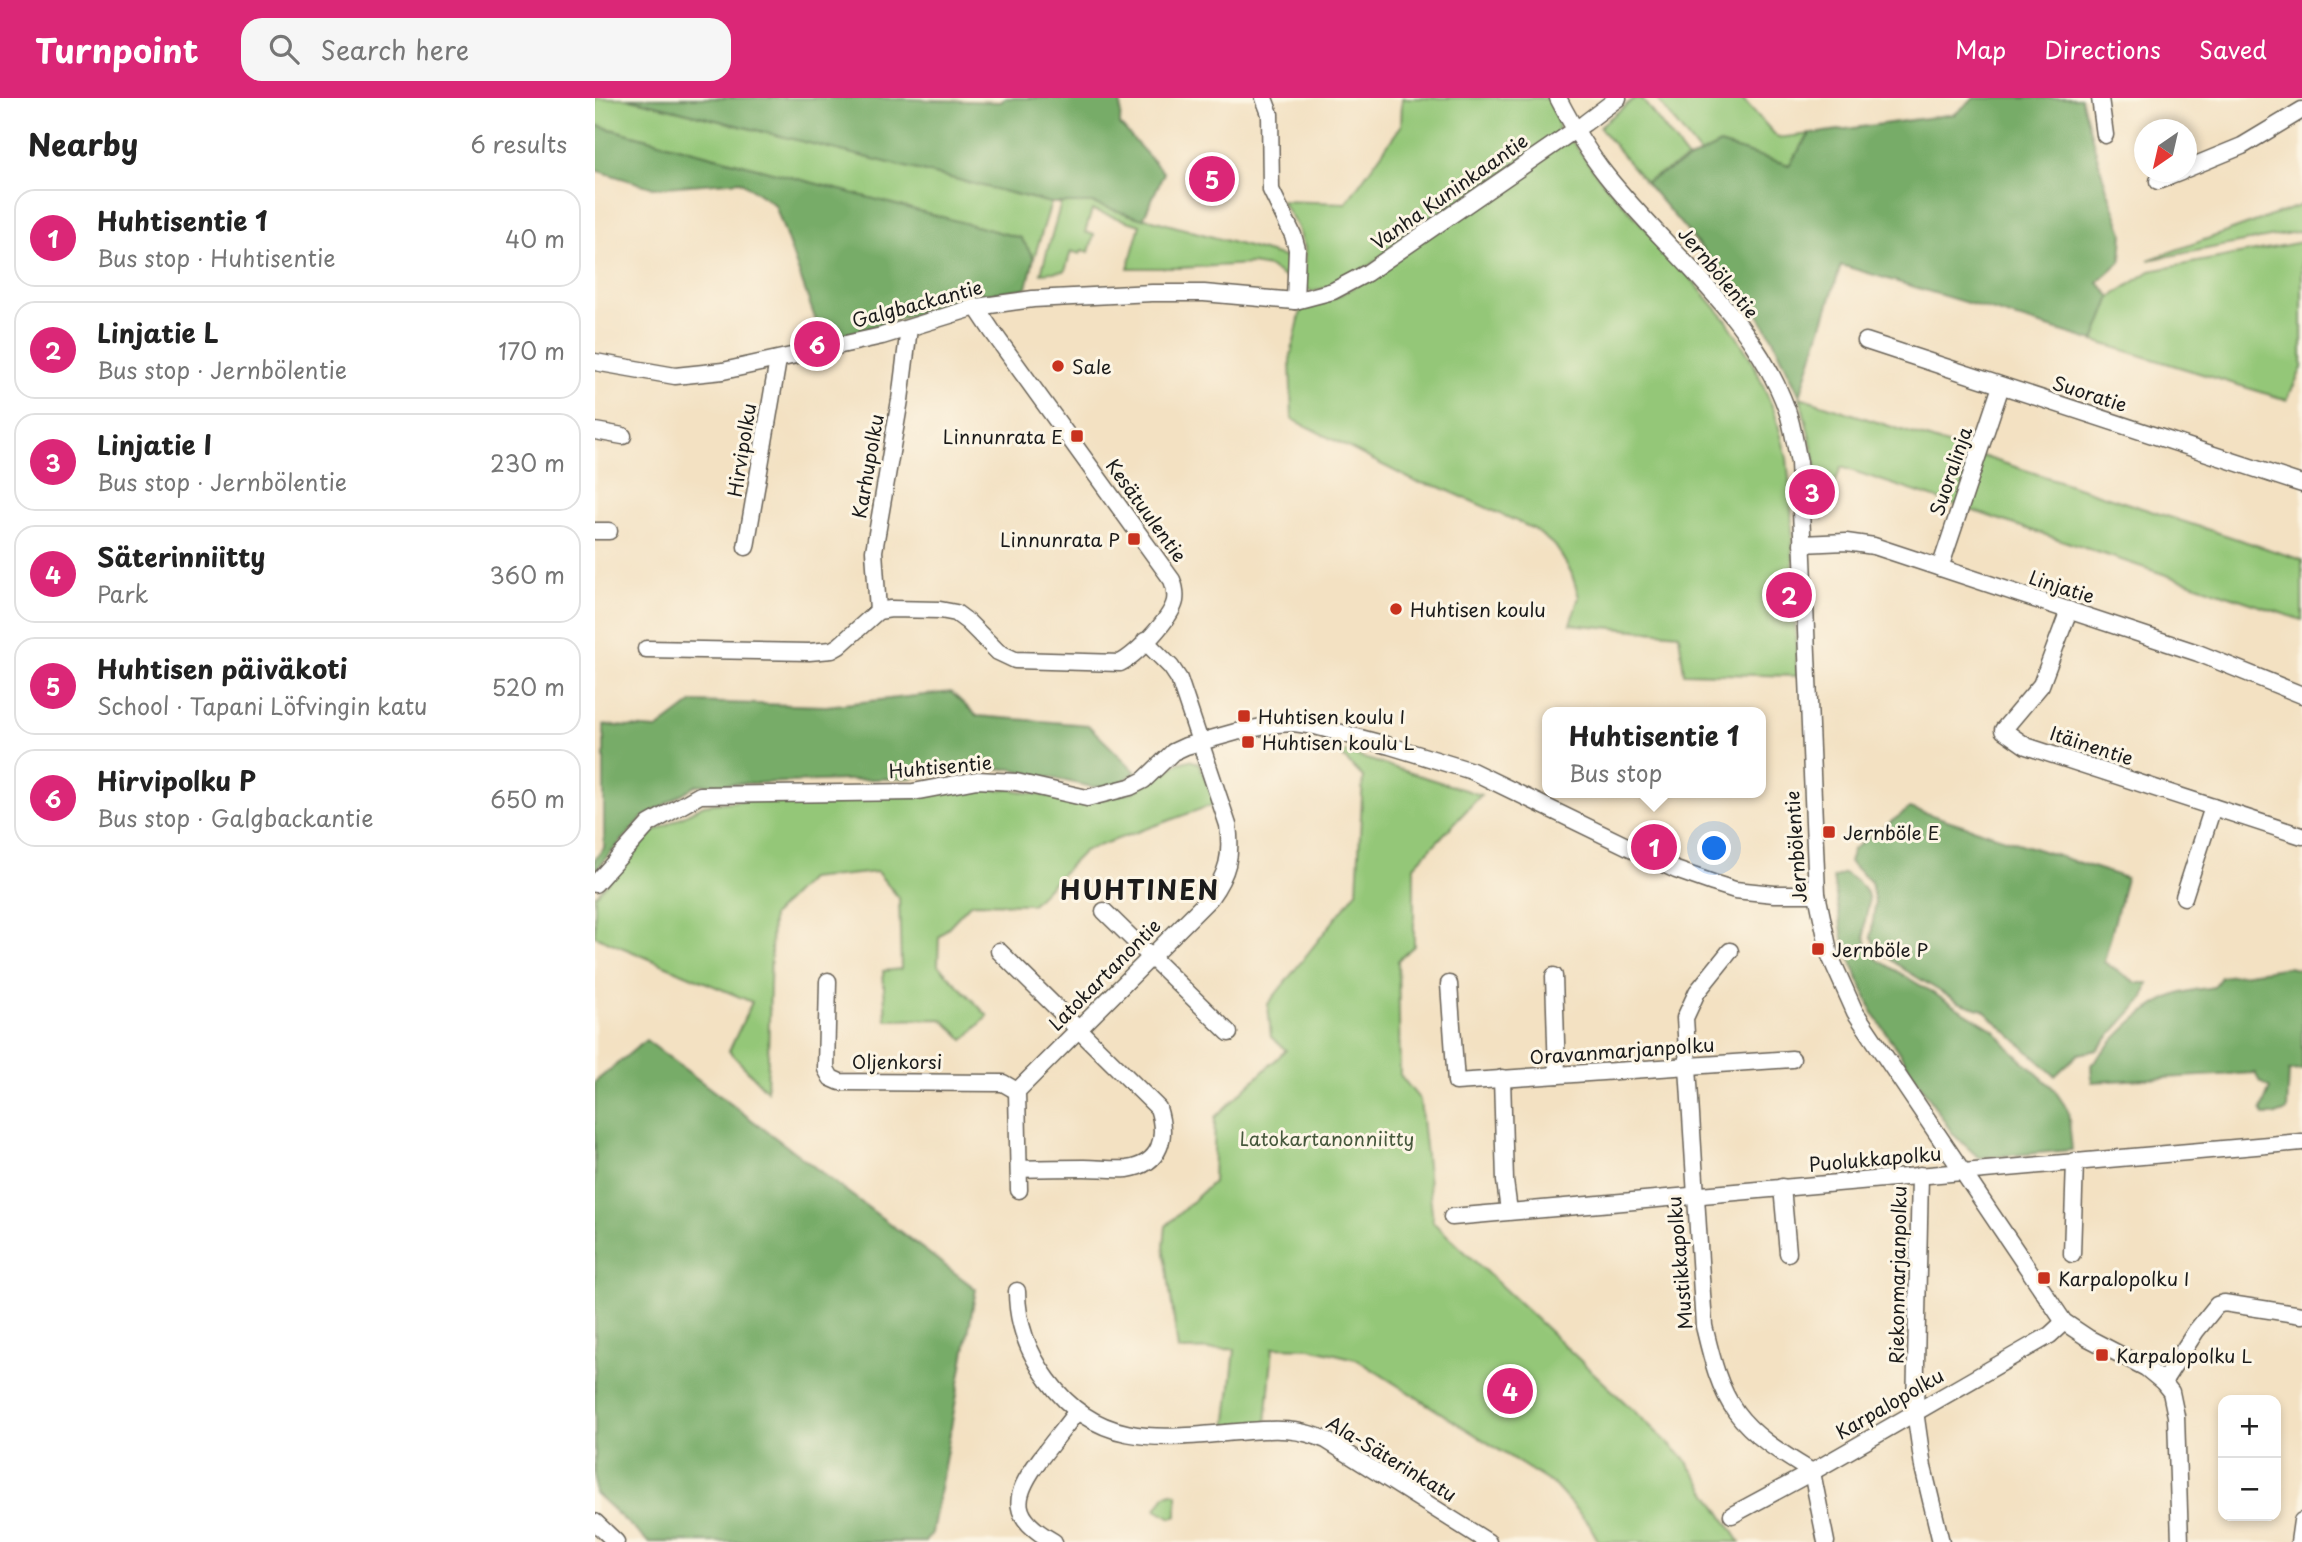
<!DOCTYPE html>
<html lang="en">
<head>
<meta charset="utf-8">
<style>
  body { margin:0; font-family:"Playpen Sans",sans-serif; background:#f6f6f6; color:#222 }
  .controls { position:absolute; right:21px; bottom:21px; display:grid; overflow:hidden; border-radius:14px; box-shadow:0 4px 10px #0003 }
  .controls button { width:63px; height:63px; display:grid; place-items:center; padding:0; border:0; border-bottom:2px solid #e0e0e0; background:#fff; color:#222; font:35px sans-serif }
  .compass { position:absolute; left:1539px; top:21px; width:63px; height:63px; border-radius:50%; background:#fff; box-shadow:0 4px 10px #0003; rotate:214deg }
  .you { position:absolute; left:1120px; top:751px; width:24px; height:24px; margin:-18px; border:5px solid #fff; border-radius:50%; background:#1a73e8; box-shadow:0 0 0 10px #1a73e833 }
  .badge { display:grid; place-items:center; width:46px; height:46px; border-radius:50%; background:#db2777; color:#fff; font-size:23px; font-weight:700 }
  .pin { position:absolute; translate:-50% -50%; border:4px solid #fff; box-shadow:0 2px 7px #0006 }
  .popup { position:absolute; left:947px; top:609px; width:224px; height:91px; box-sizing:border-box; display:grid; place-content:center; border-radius:14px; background:#fff; filter:drop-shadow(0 2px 5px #0005); font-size:23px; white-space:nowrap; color:#767676 }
  .popup b { font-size:26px; color:#222 }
  .popup::after { content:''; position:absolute; left:50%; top:100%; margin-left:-14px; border:14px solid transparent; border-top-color:#fff }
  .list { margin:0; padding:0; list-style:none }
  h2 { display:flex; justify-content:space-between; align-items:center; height:91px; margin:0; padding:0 28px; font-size:30px }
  h2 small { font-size:23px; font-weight:400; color:#767676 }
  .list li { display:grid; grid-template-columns:46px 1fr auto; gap:21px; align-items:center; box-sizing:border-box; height:98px; margin:0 14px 14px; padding:0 14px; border:2px solid #e0e0e0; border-radius:21px }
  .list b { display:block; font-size:26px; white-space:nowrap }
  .list p { margin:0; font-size:23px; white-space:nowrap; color:#767676 }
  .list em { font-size:23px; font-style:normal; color:#767676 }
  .icon { flex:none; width:38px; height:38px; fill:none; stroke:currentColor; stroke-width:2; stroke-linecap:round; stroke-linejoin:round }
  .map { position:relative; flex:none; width:1707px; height:1444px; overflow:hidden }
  header { display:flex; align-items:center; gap:42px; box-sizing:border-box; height:98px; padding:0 35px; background:#db2777; color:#fff }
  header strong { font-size:33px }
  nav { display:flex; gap:38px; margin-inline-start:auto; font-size:24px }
  .search { width:490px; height:63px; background:#f6f6f6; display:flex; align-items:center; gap:18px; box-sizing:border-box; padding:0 24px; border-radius:21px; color:#767676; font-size:26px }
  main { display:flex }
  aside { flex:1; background:#fff }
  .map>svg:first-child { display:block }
  .green { fill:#94c778; stroke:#58724a; stroke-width:2 }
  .forest { fill:#77ac68; stroke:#4a6442; stroke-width:2 }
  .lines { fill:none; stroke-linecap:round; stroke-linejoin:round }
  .minor-casing { stroke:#676156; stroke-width:19 }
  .minor { stroke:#fff; stroke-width:16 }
  .poi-dot { fill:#c8321e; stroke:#fcf5e5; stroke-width:2.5 }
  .labels { text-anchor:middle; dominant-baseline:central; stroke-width:6; stroke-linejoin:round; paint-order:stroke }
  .street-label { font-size:19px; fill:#1c1c1c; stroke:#fcf5e5 }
  .poi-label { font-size:19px; fill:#1c1c1c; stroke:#fcf5e5; text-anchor:start }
  .park-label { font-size:19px; fill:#46583c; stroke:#fcf5e5 }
  .district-label { font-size:26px; font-weight:bold; letter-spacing:2px; fill:#1c1c1c; stroke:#fcf5e5 }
</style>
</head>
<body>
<header>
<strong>Turnpoint</strong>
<div class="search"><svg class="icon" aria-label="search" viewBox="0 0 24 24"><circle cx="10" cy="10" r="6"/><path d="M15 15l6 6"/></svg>Search here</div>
<nav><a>Map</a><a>Directions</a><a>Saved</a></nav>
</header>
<main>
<aside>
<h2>Nearby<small>6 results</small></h2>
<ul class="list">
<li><span class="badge">1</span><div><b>Huhtisentie 1</b><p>Bus stop · Huhtisentie</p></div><em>40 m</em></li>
<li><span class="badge">2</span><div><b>Linjatie L</b><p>Bus stop · Jernbölentie</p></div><em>170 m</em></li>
<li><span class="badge">3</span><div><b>Linjatie I</b><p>Bus stop · Jernbölentie</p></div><em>230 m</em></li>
<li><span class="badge">4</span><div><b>Säterinniitty</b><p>Park</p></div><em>360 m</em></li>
<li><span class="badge">5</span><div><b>Huhtisen päiväkoti</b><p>School · Tapani Löfvingin katu</p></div><em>520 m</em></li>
<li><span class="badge">6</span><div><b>Hirvipolku P</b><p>Bus stop · Galgbackantie</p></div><em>650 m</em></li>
</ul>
</aside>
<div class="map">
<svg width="1707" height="1444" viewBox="0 0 1707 1444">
  <rect width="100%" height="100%" fill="#fcf5e5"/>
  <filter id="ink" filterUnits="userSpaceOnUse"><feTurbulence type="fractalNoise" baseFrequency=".0143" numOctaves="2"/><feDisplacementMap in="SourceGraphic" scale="14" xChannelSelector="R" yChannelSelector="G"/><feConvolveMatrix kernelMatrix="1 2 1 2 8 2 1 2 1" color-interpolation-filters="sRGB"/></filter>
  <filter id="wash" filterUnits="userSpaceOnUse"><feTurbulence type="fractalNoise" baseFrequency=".00686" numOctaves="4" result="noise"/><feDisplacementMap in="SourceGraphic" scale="28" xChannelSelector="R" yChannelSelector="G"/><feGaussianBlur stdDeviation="1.57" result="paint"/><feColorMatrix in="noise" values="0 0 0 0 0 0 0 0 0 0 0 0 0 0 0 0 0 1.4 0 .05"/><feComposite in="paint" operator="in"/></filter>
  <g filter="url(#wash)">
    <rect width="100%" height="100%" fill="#f3e1c2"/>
    <!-- green -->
    <g class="green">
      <path d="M 0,0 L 32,0 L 456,105 L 439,160 L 426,140 L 0,27 Z"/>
      <path d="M 807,0 L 953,0 C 959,13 967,24 962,38 L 772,169 L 737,188 L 717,194 L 710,189 L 710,150 L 702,128 L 686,103 L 751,105 L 806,28 Z"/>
      <path d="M 1040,0 L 1046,0 L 1093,61 L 1050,84 L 1004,29 Z"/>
      <path d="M 1061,0 L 1147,0 L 1183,40 L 1215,36 L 1194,67 L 1125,46 L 1105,56 Z"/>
      <path d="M 970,43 L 977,43 L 1007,83 L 1080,162 L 1132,223 L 1158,264 L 1180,315 L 1192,360 L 1196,401 L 1202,578 L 1089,575 L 1084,536 L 975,526 L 984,499 L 976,474 L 961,449 L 939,431 L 845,389 L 821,384 L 697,321 L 695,262 L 706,212 L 735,202 L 758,190 Z"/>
      <path d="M 466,105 L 497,105 L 693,160 L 693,178 L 689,179 L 674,169 L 656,166 L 585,170 L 533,170 L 545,127 L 497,112 L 490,134 L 499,137 L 494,154 L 487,152 L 485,156 L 476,153 L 470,173 L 446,175 Z"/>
      <path d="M 1707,107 L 1707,133 L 1553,162 Z"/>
      <path d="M 1707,144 L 1707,270 L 1692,302 L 1499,243 L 1516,199 L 1555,173 Z"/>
      <path d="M 1205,299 L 1707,462 L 1707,522 L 1246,369 L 1227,422 L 1220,361 Z"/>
      <path d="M 740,651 L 886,697 L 819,768 L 819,848 L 803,862 L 805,977 L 825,1002 L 838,1124 L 1090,1361 L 1145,1444 L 1004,1444 L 994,1426 L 959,1387 L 761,1261 L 715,1250 L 678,1249 L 671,1326 L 631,1331 L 640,1251 L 583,1252 L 569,1148 L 571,1128 L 618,1084 L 620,1019 L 691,952 L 676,939 L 673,906 L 762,793 L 768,679 Z"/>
      <path d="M 594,662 L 604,665 L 620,706 L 489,753 L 437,806 L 376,805 L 344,839 L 343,867 L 393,918 L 369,942 L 347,921 L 291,922 L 288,873 L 306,871 L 304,800 L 282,774 L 214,781 L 177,818 L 172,993 L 134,953 L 157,904 L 0,838 L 0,798 L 58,734 L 109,707 L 149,702 L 413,691 L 490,705 L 540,693 L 584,665 Z"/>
      <path d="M 577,1395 L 582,1396 L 582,1418 L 577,1420 L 561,1411 L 570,1397 Z"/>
    </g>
    <!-- forest -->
    <g class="forest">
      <path d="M 32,0 L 278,0 L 406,4 L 410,0 L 526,0 L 525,27 L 569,75 L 548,121 L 497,105 L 456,105 Z"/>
      <path d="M 1379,0 L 1486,0 L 1508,79 L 1528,135 L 1526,163 L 1503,184 L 1516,199 L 1499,243 L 1246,167 L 1205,298 L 1177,239 L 1162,215 L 1050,84 L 1125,46 L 1194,67 L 1215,36 L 1360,16 Z"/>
      <path d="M 0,27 L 426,140 L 439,160 L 432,190 L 376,198 L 309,220 L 228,243 L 180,107 L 145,83 L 59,90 L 0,72 Z"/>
      <path d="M 356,594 L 382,618 L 493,627 L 541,674 L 528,683 L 512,688 L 497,689 L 417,671 L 379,671 L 314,680 L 102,687 L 47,720 L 0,773 L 0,761 L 9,750 L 9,627 L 62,631 L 98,604 L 231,608 Z"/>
      <path d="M 1315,710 L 1531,780 L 1509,864 L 1542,885 L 1553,885 L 1549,900 L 1502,952 L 1483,956 L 1460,978 L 1388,912 L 1363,904 L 1310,872 L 1283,852 L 1276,839 L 1280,806 L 1276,784 L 1254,764 L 1258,751 Z"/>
      <path d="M 1249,775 C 1295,801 1260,813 1272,847 C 1274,852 1279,857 1282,861 L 1399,932 L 1418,954 L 1458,990 L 1473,1012 L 1477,1052 L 1384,1060 L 1358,1036 L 1278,915 L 1249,846 L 1238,780 Z"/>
      <path d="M 1694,869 L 1707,872 L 1707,972 L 1694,973 L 1692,1013 L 1681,1017 L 1669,1017 L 1666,1012 L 1675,990 L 1665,984 L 1660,975 L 1497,984 L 1496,967 C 1522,938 1547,908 1586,895 C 1596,892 1608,891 1619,889 L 1626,879 Z"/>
      <path d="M 51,942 L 381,1191 L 337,1435 L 330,1444 L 53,1444 L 0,1395 L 0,984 Z"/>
    </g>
  </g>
  <g filter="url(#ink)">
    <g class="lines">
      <defs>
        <g id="minor">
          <path d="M 669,0 L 675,16 L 676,92 L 698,137 L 702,151 L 700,203"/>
          <path d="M 963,0 C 977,27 992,53 1011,77 C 1072,154 1158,217 1192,312 C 1198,329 1200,347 1204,364 L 1222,796 L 1235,858 L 1260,914 L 1469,1224 L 1493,1240 L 1551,1270 L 1568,1284 L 1576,1294 L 1581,1318 L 1585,1444"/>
          <path d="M 1505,0 L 1510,37"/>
          <path d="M 1591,71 L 1647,48 L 1707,12"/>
          <path d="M 1563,83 L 1586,74"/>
          <path d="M 1271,243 L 1707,386"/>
          <path d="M 0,264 L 80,278 L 128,273 L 287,238 L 381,209 L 438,201 L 557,195 L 609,195 L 700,203 L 738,193 L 772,175 L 990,25 L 1023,0"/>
          <path d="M 0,333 L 28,338"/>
          <path d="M 0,433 L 14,433"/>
          <path d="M 1207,446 L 1251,444 L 1279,448 L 1603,555 L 1707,597"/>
          <path d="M 151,449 L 183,262"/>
          <path d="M 1345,470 L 1406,288"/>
          <path d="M 1474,512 L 1446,587 L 1408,632 L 1431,648 L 1707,738"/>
          <path d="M 283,513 L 279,453 L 305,302 L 314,230"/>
          <path d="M 51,551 L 214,554 L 237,552 L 244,548 L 283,513 L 296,511 L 345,512 L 361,515 L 373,524 L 403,554 L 420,562 L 525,565 C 541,557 576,521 580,503 C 581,496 580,489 577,482 L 397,233 L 381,209"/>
          <path d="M 0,786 L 54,726 L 105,697 L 318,694 L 382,682 L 421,684 L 492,700 L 535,689 L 549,682 L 578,654 L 591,648 L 641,634 L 682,626 L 699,625 L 720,628 L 795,648 L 877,673 L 1081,772 L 1118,785 L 1140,792 L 1179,796 L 1222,796"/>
          <path d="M 1589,799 L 1618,709"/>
          <path d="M 509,813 L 634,935"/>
          <path d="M 404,853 L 563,1010 C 572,1038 567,1066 532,1071 C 518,1072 503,1070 489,1070 C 467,1070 445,1070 424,1071"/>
          <path d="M 1135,853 L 1102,894 L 1090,920 L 1109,1228 C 1116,1257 1123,1289 1141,1314 C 1160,1340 1190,1357 1217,1374 L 1231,1444"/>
          <path d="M 959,878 L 962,977"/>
          <path d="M 233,883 L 231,971 L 236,980 L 245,984 L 408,985 L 422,993"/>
          <path d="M 854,886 L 861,984 L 1197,961"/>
          <path d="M 907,980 L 910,1083 L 914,1113"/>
          <path d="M 1325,1077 L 1320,1313 L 1328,1369 L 1346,1444"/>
          <path d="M 1187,1089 L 1193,1155"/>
          <path d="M 424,1092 L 422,993 L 615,800 C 633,775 637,758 633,727 L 584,581 L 576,569 L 550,543"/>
          <path d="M 857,1119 L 1707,1044"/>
          <path d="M 1477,1156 L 1480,1063"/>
          <path d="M 422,1193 C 422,1226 433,1255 453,1282 C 506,1355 575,1339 653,1333 C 681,1331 704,1330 731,1342 L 893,1444"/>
          <path d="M 1568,1284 L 1601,1233 L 1622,1207 L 1629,1205 L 1707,1217"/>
          <path d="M 1137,1417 L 1217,1374 L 1455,1237 L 1469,1224"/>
          <path d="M 0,1424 L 21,1444"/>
          <path d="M 459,1444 C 415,1419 416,1400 445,1361 C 457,1345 470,1329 482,1313"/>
          <path d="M 1704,1444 L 1707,1423"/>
        </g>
      </defs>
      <!-- minor casing -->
      <use href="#minor" class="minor-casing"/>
      <!-- minor -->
      <use href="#minor" class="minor"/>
    </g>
  </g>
  <!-- markers -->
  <g class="poi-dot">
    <circle cx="463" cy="268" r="7"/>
    <rect x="475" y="331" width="14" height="14" rx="3.5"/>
    <rect x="532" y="434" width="14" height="14" rx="3.5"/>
    <circle cx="801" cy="511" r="7"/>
    <rect x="642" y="611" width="14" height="14" rx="3.5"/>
    <rect x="646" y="637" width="14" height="14" rx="3.5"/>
    <rect x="1227" y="727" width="14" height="14" rx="3.5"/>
    <rect x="1216" y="844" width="14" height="14" rx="3.5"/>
    <rect x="1442" y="1173" width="14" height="14" rx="3.5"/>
    <rect x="1500" y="1250" width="14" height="14" rx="3.5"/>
  </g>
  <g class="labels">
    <!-- street labels -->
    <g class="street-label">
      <text transform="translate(854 93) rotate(-35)">Vanha Kuninkaantie</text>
      <text transform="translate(1124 174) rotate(50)">Jernbölentie</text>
      <text transform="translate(322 205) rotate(-15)">Galgbackantie</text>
      <text transform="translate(1495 295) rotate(18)">Suoratie</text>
      <text transform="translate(146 352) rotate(-81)">Hirvipolku</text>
      <text transform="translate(272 368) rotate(-80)">Karhupolku</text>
      <text transform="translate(1355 373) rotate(-71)">Suoralinja</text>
      <text transform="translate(552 412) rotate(54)">Kesätuulentie</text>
      <text transform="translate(1467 488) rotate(18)">Linjatie</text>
      <text transform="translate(1497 647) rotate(18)">Itäinentie</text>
      <text transform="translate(345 668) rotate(-5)">Huhtisentie</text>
      <text transform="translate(1200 749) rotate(-94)">Jernbölentie</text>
      <text transform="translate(509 876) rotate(-45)">Latokartanontie</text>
      <text transform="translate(1027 952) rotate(-4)">Oravanmarjanpolku</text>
      <text x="302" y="963">Oljenkorsi</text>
      <text transform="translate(1280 1060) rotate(-5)">Puolukkapolku</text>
      <text transform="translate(1084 1165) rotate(-95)">Mustikkapolku</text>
      <text transform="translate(1302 1177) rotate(-89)">Riekonmarjanpolku</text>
      <text transform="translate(1294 1305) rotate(-30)">Karpalopolku</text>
      <text transform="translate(797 1360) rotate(31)">Ala-Säterinkatu</text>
    </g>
    <!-- poi labels -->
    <g class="poi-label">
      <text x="477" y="268">Sale</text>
      <text x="468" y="338" text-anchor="end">Linnunrata E</text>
      <text x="525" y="441" text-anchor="end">Linnunrata P</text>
      <text x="815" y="511">Huhtisen koulu</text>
      <text x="663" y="618">Huhtisen koulu I</text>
      <text x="667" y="644">Huhtisen koulu L</text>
      <text x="1248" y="734">Jernböle E</text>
      <text x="1237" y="851">Jernböle P</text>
      <text x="1463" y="1180">Karpalopolku I</text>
      <text x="1521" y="1257">Karpalopolku L</text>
    </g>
    <!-- park labels -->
    <g class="park-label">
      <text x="732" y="1040">Latokartanonniitty</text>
    </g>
    <!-- district labels -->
    <g class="district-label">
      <text x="545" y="791">HUHTINEN</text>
    </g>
  </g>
</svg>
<div class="controls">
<button>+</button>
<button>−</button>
</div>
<svg class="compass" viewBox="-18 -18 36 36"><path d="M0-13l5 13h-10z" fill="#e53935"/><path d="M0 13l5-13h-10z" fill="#767676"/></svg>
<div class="you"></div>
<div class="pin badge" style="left:1059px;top:749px">1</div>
<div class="popup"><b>Huhtisentie 1</b>Bus stop</div>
<div class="pin badge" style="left:1194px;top:497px">2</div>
<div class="pin badge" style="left:1217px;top:394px">3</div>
<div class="pin badge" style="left:915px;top:1293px">4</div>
<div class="pin badge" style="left:617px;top:81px">5</div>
<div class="pin badge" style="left:222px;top:246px">6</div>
</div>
</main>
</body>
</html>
